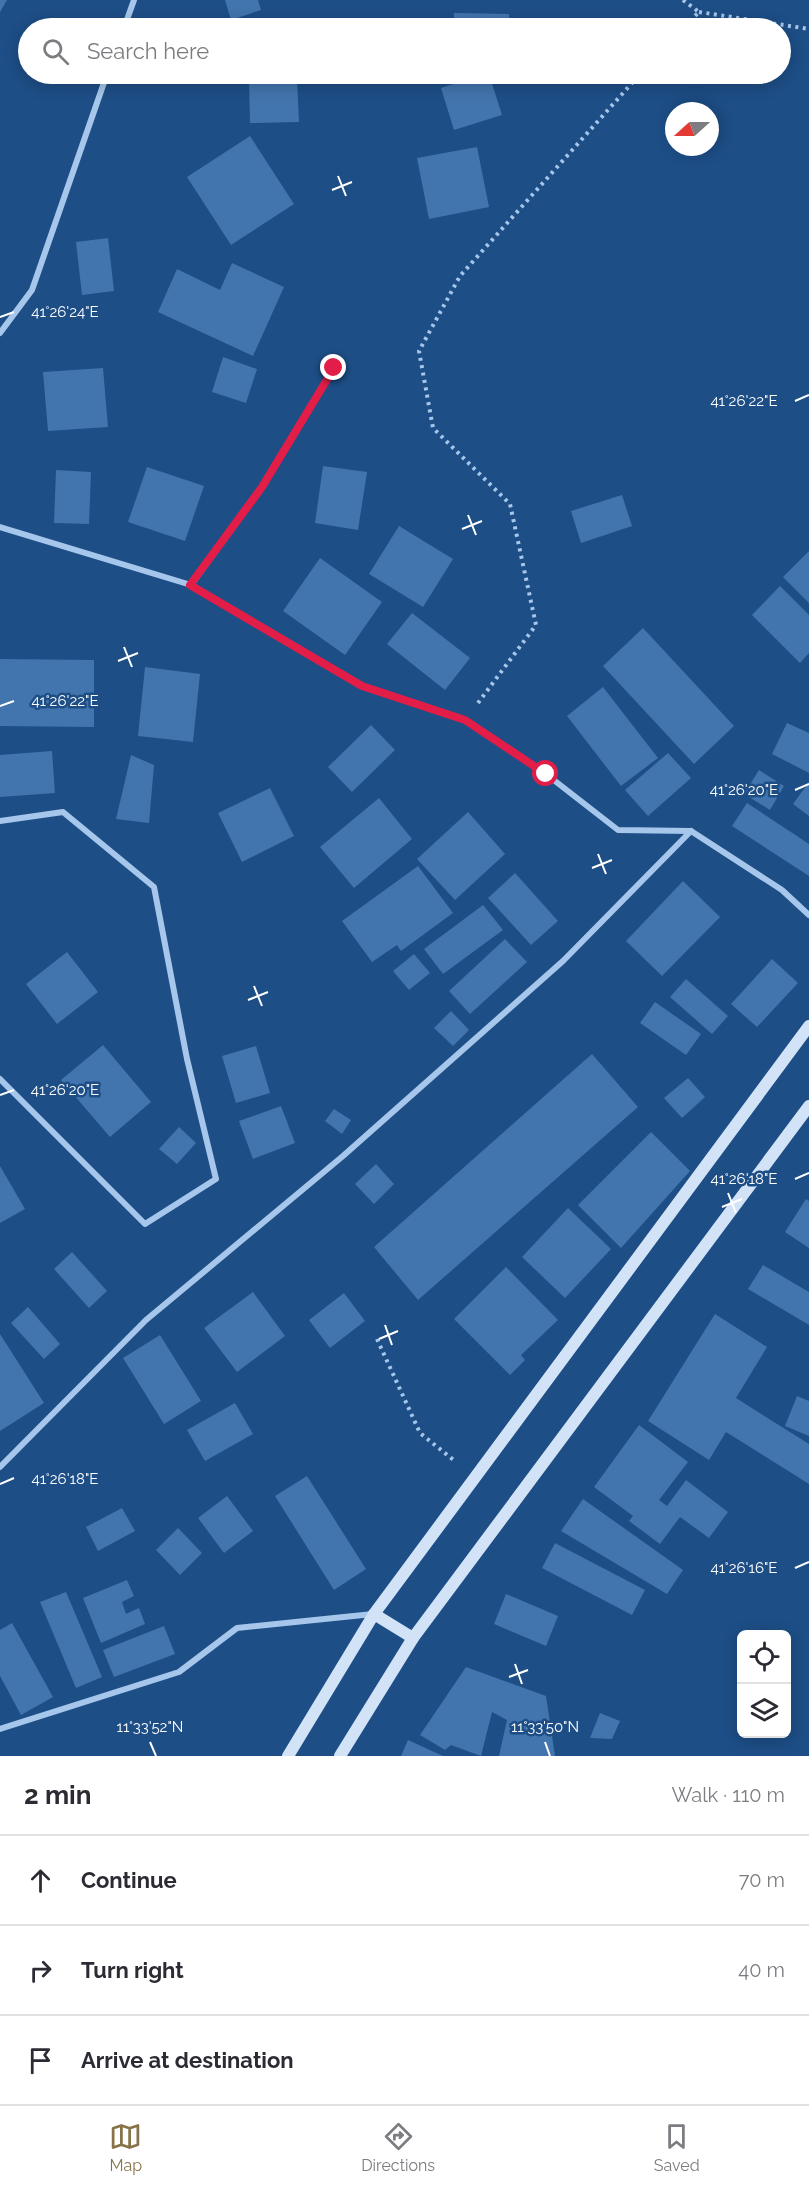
<!DOCTYPE html>
<html lang="en">
<head>
<meta charset="utf-8">
<style>
  body { margin:0; font-family:Raleway,sans-serif; background:#f2f2f3; color:#2b2b33 }
  .controls { position:absolute; right:18px; bottom:18px; display:grid; overflow:hidden; border-radius:9px; box-shadow:0 3px 15px #0003 }
  .controls button { width:54px; height:54px; display:grid; place-items:center; padding:0; border:0; border-bottom:2px solid #e1e1e2; background:#fff; color:#2b2b33; font:30px sans-serif }
  .compass { position:absolute; left:665px; top:102px; width:54px; height:54px; border-radius:50%; background:#fff; box-shadow:0 3px 15px #0003; rotate:249deg }
  .stop { position:absolute; width:18px; height:18px; margin:-14px; border:4px solid #e11d48; border-radius:50%; background:#fff }
  .stop.end { background:#e11d48; border-color:#fff; box-shadow:0 2px 6px #0008 }
  .list { margin:0; padding:0; list-style:none }
  h2 { display:flex; justify-content:space-between; align-items:center; height:78px; margin:0; padding:0 24px; font-size:26px }
  h2 small { font-size:20px; font-weight:400; color:#7c7c81 }
  .list li { display:grid; grid-template-columns:39px 1fr auto; gap:18px; align-items:center; box-sizing:border-box; height:90px; padding:0 24px; border-top:2px solid #e1e1e2 }
  .list b { display:block; font-size:22px; white-space:nowrap }
  .list em { font-size:20px; font-style:normal; color:#7c7c81 }
  .icon { flex:none; width:33px; height:33px; fill:none; stroke:currentColor; stroke-width:2; stroke-linecap:round; stroke-linejoin:round }
  .map { position:relative; flex:none; width:809px; height:1756px; overflow:hidden }
  .search { position:absolute; background:#fff; box-shadow:0 3px 15px #0003; left:18px; right:18px; top:18px; height:66px; display:flex; align-items:center; gap:15px; box-sizing:border-box; padding:0 21px; border-radius:33px; color:#7c7c81; font-size:22px }
  .sheet { height:348px; background:#fff }
  nav { display:flex; justify-content:space-around; align-items:center; box-sizing:border-box; height:84px; border-top:2px solid #e1e1e2; background:#fff; font-size:16px; color:#7c7c81 }
  nav a { display:grid; justify-items:center; gap:3px }
  nav .on { color:#887349 }
  .map>svg:first-child { display:block }
  .building { fill:#4275ad }
  .lines { fill:none; stroke-linecap:round; stroke-linejoin:round }
  .path { stroke:#a6c7eb; stroke-width:4; stroke-dasharray:3 4.5; stroke-linecap:butt }
  .street { stroke:#a6c7eb; stroke-width:6 }
  .secondary { stroke:#d2e3f8; stroke-width:12 }
  .route { stroke:#e11d48; stroke-width:8 }
  .ticks { fill:none; stroke:#fff; stroke-width:2 }
  .ticks-label { font-size:15px; text-anchor:middle; fill:#fff; stroke:#1d4e86; stroke-width:5; stroke-linejoin:round; paint-order:stroke }
</style>
</head>
<body>
<div class="map">
<svg width="809" height="1756" viewBox="0 0 809 1756">
  <rect width="100%" height="100%" fill="#1d4e86"/>
  <!-- building -->
  <g class="building">
    <path d="M 0,0 L 7,0 L 0,12 Z"/>
    <path d="M 225,0 L 258,0 L 261,10 L 231,20 Z"/>
    <path d="M 454,13 L 509,14 L 510,28 L 454,28 Z"/>
    <path d="M 484,74 L 489,74 L 502,115 L 454,130 L 441,88 Z"/>
    <path d="M 297,79 L 299,122 L 250,123 L 249,80 Z"/>
    <path d="M 250,136 L 294,204 L 231,245 L 187,177 Z"/>
    <path d="M 477,147 L 489,207 L 429,219 L 417,158 Z"/>
    <path d="M 108,238 L 114,291 L 82,295 L 76,242 Z"/>
    <path d="M 232,263 L 284,287 L 253,356 L 158,312 L 177,269 L 220,290 Z"/>
    <path d="M 223,357 L 257,369 L 246,403 L 212,392 Z"/>
    <path d="M 103,368 L 108,427 L 48,431 L 43,372 Z"/>
    <path d="M 323,466 L 367,472 L 358,530 L 315,523 Z"/>
    <path d="M 147,467 L 204,486 L 185,541 L 128,522 Z"/>
    <path d="M 56,470 L 91,472 L 89,524 L 54,523 Z"/>
    <path d="M 622,495 L 632,526 L 581,543 L 571,511 Z"/>
    <path d="M 399,526 L 453,559 L 423,607 L 369,574 Z"/>
    <path d="M 809,551 L 809,603 L 783,577 Z"/>
    <path d="M 320,558 L 382,602 L 345,655 L 283,611 Z"/>
    <path d="M 780,586 L 809,615 L 809,653 L 800,663 L 752,615 Z"/>
    <path d="M 412,613 L 470,658 L 445,690 L 387,644 Z"/>
    <path d="M 643,628 L 734,726 L 694,764 L 603,666 Z"/>
    <path d="M 0,659 L 94,660 L 94,727 L 0,726 Z"/>
    <path d="M 145,667 L 200,674 L 193,742 L 138,736 Z"/>
    <path d="M 603,687 L 658,758 L 621,786 L 567,716 Z"/>
    <path d="M 787,723 L 809,733 L 809,773 L 772,754 Z"/>
    <path d="M 371,725 L 395,750 L 352,792 L 328,767 Z"/>
    <path d="M 52,751 L 55,793 L 0,797 L 0,755 Z"/>
    <path d="M 668,753 L 691,778 L 648,816 L 625,790 Z"/>
    <path d="M 131,755 L 154,765 L 149,823 L 116,819 Z"/>
    <path d="M 759,770 L 784,786 L 770,810 L 744,794 Z"/>
    <path d="M 809,782 L 809,816 L 793,804 Z"/>
    <path d="M 270,788 L 294,836 L 242,862 L 218,813 Z"/>
    <path d="M 379,798 L 412,839 L 354,888 L 320,847 Z"/>
    <path d="M 747,803 L 809,844 L 809,876 L 732,826 Z"/>
    <path d="M 468,812 L 505,854 L 455,900 L 417,859 Z"/>
    <path d="M 418,866 L 453,913 L 401,951 L 397,945 L 372,962 L 342,921 Z"/>
    <path d="M 515,873 L 558,921 L 531,945 L 488,898 Z"/>
    <path d="M 683,881 L 720,917 L 662,976 L 626,941 Z"/>
    <path d="M 483,905 L 503,930 L 443,974 L 424,949 Z"/>
    <path d="M 505,939 L 527,962 L 470,1014 L 449,991 Z"/>
    <path d="M 67,952 L 98,992 L 57,1024 L 26,984 Z"/>
    <path d="M 414,954 L 430,973 L 409,990 L 393,971 Z"/>
    <path d="M 772,959 L 798,983 L 757,1027 L 731,1004 Z"/>
    <path d="M 686,979 L 728,1016 L 712,1034 L 670,997 Z"/>
    <path d="M 655,1002 L 701,1034 L 686,1055 L 640,1023 Z"/>
    <path d="M 451,1011 L 469,1030 L 453,1046 L 434,1028 Z"/>
    <path d="M 103,1045 L 151,1102 L 110,1137 L 61,1080 Z"/>
    <path d="M 256,1046 L 270,1093 L 236,1103 L 222,1056 Z"/>
    <path d="M 592,1054 L 638,1107 L 418,1300 L 374,1247 Z"/>
    <path d="M 688,1078 L 705,1097 L 682,1118 L 664,1098 Z"/>
    <path d="M 281,1106 L 295,1143 L 253,1159 L 239,1121 Z"/>
    <path d="M 334,1109 L 351,1120 L 342,1134 L 325,1121 Z"/>
    <path d="M 179,1127 L 196,1143 L 177,1164 L 159,1149 Z"/>
    <path d="M 651,1132 L 690,1171 L 621,1248 L 578,1205 Z"/>
    <path d="M 376,1164 L 394,1184 L 374,1204 L 355,1184 Z"/>
    <path d="M 0,1166 L 25,1209 L 0,1223 Z"/>
    <path d="M 806,1199 L 809,1201 L 809,1248 L 785,1232 Z"/>
    <path d="M 568,1208 L 611,1249 L 565,1298 L 522,1257 Z"/>
    <path d="M 72,1252 L 107,1291 L 89,1308 L 54,1269 Z"/>
    <path d="M 763,1265 L 809,1292 L 809,1325 L 748,1289 Z"/>
    <path d="M 506,1267 L 558,1320 L 521,1355 L 525,1360 L 510,1375 L 454,1319 Z"/>
    <path d="M 253,1292 L 285,1336 L 237,1372 L 204,1328 Z"/>
    <path d="M 344,1293 L 365,1321 L 330,1348 L 309,1320 Z"/>
    <path d="M 28,1307 L 60,1344 L 44,1359 L 11,1323 Z"/>
    <path d="M 715,1314 L 767,1347 L 736,1398 L 809,1444 L 809,1484 L 726,1432 L 709,1460 L 648,1421 Z"/>
    <path d="M 0,1334 L 44,1403 L 0,1431 Z"/>
    <path d="M 160,1335 L 201,1401 L 164,1424 L 123,1358 Z"/>
    <path d="M 797,1396 L 809,1401 L 809,1436 L 785,1426 Z"/>
    <path d="M 235,1403 L 253,1434 L 205,1461 L 187,1430 Z"/>
    <path d="M 639,1425 L 688,1462 L 659,1500 L 667,1506 L 686,1480 L 728,1512 L 709,1538 L 680,1517 L 660,1544 L 629,1521 L 633,1516 L 594,1487 Z"/>
    <path d="M 307,1476 L 366,1569 L 334,1590 L 275,1496 Z"/>
    <path d="M 227,1496 L 253,1531 L 224,1553 L 198,1518 Z"/>
    <path d="M 583,1499 L 683,1570 L 667,1594 L 561,1531 Z"/>
    <path d="M 122,1508 L 135,1531 L 98,1551 L 86,1527 Z"/>
    <path d="M 178,1528 L 202,1553 L 180,1575 L 156,1550 Z"/>
    <path d="M 555,1543 L 645,1590 L 632,1615 L 542,1568 Z"/>
    <path d="M 127,1580 L 134,1596 L 122,1602 L 126,1614 L 139,1608 L 145,1624 L 101,1643 L 83,1598 Z"/>
    <path d="M 66,1592 L 102,1677 L 76,1688 L 40,1602 Z"/>
    <path d="M 506,1594 L 558,1616 L 546,1646 L 494,1624 Z"/>
    <path d="M 12,1623 L 53,1697 L 21,1715 L 0,1676 L 0,1630 Z"/>
    <path d="M 164,1626 L 175,1654 L 114,1677 L 103,1650 Z"/>
    <path d="M 466,1667 L 546,1696 L 555,1756 L 499,1756 L 507,1720 L 492,1712 L 481,1756 L 451,1745 L 445,1750 L 420,1735 Z"/>
    <path d="M 600,1713 L 620,1721 L 612,1739 L 590,1738 Z"/>
    <path d="M 408,1740 L 443,1756 L 401,1756 Z"/>
  </g>
  <g class="lines">
    <!-- path -->
    <g class="path">
      <path d="M 683,0 L 699,12 L 683,28"/>
      <path d="M 699,12 L 809,29"/>
      <path d="M 478,703 L 536,625 L 510,504 L 433,428 L 419,351 L 460,276 L 640,74"/>
      <path d="M 377,1339 L 420,1433 L 456,1462"/>
    </g>
    <!-- street -->
    <g class="street">
      <path d="M 124,28 L 134,0"/>
      <path d="M 0,333 L 32,290 L 107,74"/>
      <path d="M 0,527 L 191,585 L 362,686 L 465,720 L 546,774 L 618,830 L 691,831 L 782,890 L 809,915"/>
      <path d="M 191,585 L 262,487 L 334,368"/>
      <path d="M 0,821 L 63,812 L 154,887 L 187,1059 L 216,1179 L 145,1224 L 0,1079"/>
      <path d="M 0,1467 L 146,1320 L 343,1156 L 563,961 L 691,831"/>
      <path d="M 0,1729 L 179,1672 L 237,1628 L 373,1614"/>
    </g>
    <!-- secondary -->
    <g class="secondary">
      <path d="M 374,1614 L 413,1638"/>
      <path d="M 288,1756 L 374,1614 L 809,1026"/>
      <path d="M 340,1756 L 413,1638 L 809,1106"/>
    </g>
  </g>
  <g class="lines">
    <!-- route -->
    <path class="route" d="M 334,368 L 262,487 L 190,585 L 362,686 L 465,720 L 546,774"/>
  </g>
  <!-- ticks -->
  <path class="ticks" d="M 338,176 L 346,196M 332,190 L 352,182M 0,317 L 14,312M 795,401 L 809,395M 468,515 L 476,535M 462,529 L 482,521M 124,647 L 132,667M 118,661 L 138,653M 0,706 L 14,701M 795,790 L 809,784M 598,854 L 606,874M 592,868 L 612,860M 254,986 L 262,1006M 248,1000 L 268,992M 0,1095 L 14,1090M 795,1179 L 809,1173M 728,1193 L 736,1213M 722,1207 L 742,1199M 385,1325 L 392,1345M 379,1339 L 398,1331M 0,1484 L 14,1478M 795,1568 L 809,1562M 515,1664 L 522,1684M 509,1677 L 528,1670M 150,1742 L 156,1756M 545,1742 L 550,1756"/>
  <g class="ticks-label">
    <text x="65" y="317">41°26'24"E</text>
    <text x="744" y="406">41°26'22"E</text>
    <text x="65" y="706">41°26'22"E</text>
    <text x="744" y="795">41°26'20"E</text>
    <text x="65" y="1095">41°26'20"E</text>
    <text x="744" y="1184">41°26'18"E</text>
    <text x="65" y="1484">41°26'18"E</text>
    <text x="744" y="1573">41°26'16"E</text>
    <text x="150" y="1732">11°33'52"N</text>
    <text x="545" y="1732">11°33'50"N</text>
  </g>
</svg>
<div class="controls">
<button><svg class="icon" aria-label="locate" viewBox="0 0 24 24"><circle cx="12" cy="12" r="6"/><path d="M12 2v4M12 18v4M2 12h4M18 12h4"/></svg></button>
<button><svg class="icon" aria-label="layers" viewBox="0 0 24 24"><path d="M12 4l9 5-9 5-9-5zM3 14l9 5 9-5"/></svg></button>
</div>
<svg class="compass" viewBox="-18 -18 36 36"><path d="M0-13l5 13h-10z" fill="#e53935"/><path d="M0 13l5-13h-10z" fill="#7c7c81"/></svg>
<div class="stop" style="left:546px;top:774px"></div>
<div class="stop end" style="left:334px;top:368px"></div>
<div class="search"><svg class="icon" aria-label="search" viewBox="0 0 24 24"><circle cx="10" cy="10" r="6"/><path d="M15 15l6 6"/></svg>Search here</div>
</div>
<section class="sheet">
<h2>2 min<small>Walk · 110 m</small></h2>
<ul class="list">
<li><svg class="icon" aria-label="ahead" viewBox="0 0 24 24"><path d="M12 20V5M6 11l6-6 6 6"/></svg><div><b>Continue</b></div><em>70 m</em></li>
<li><svg class="icon" aria-label="right" viewBox="0 0 24 24"><path d="M7 20v-9h11M14 6l5 5-5 5"/></svg><div><b>Turn right</b></div><em>40 m</em></li>
<li><svg class="icon" aria-label="arrive" viewBox="0 0 24 24"><path d="M6 21V4h12l-3 4 3 4H6"/></svg><div><b>Arrive at destination</b></div></li>
</ul>
</section>
<nav>
<a class="on"><svg class="icon" aria-label="map" viewBox="0 0 24 24"><path d="M3 6l6-2 6 2 6-2v14l-6 2-6-2-6 2zM9 4v14M15 6v14"/></svg>Map</a>
<a><svg class="icon" aria-label="directions" viewBox="0 0 24 24"><path d="M12 3l9 9-9 9-9-9zM9 14v-3h6M13 9l2 2-2 2"/></svg>Directions</a>
<a><svg class="icon" aria-label="saved" viewBox="0 0 24 24"><path d="M7 4h10v16l-5-4-5 4z"/></svg>Saved</a>
</nav>
</body>
</html>
